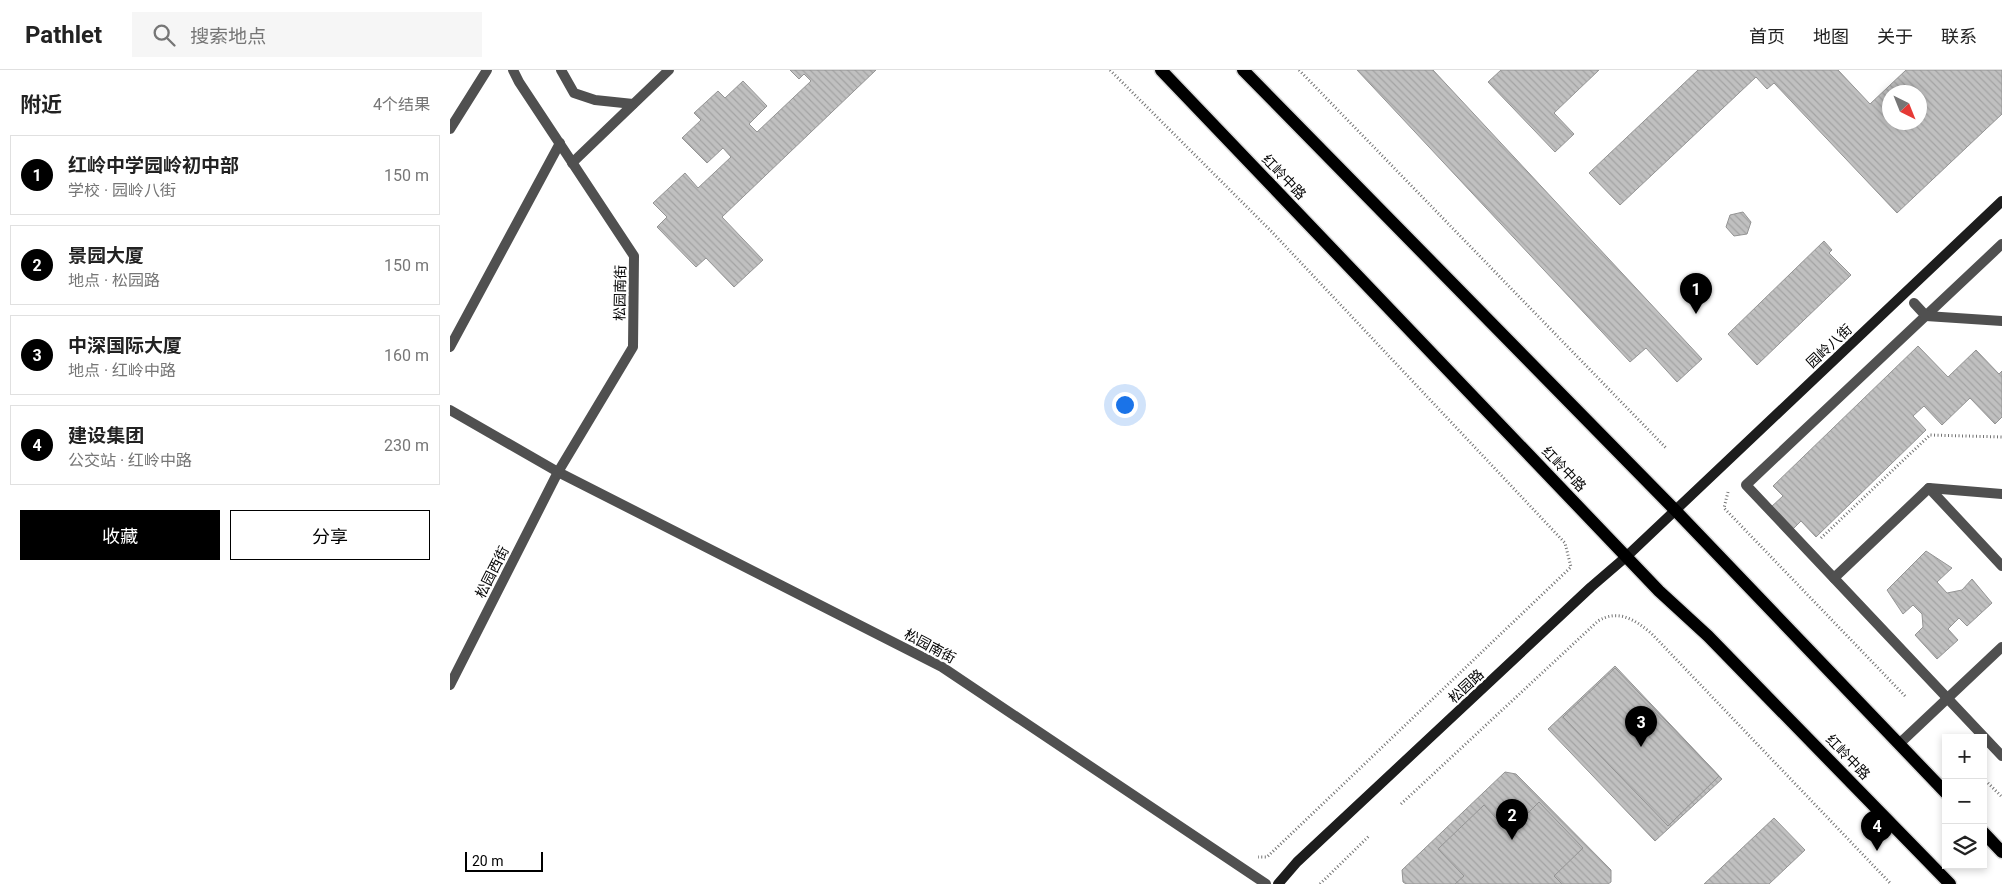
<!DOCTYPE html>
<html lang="zh">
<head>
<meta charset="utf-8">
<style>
  body { margin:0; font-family:Roboto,"Noto Sans SC",sans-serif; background:#f6f6f6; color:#222 }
  .controls { position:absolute; right:15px; bottom:15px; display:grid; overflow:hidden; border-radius:0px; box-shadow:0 2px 8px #0003 }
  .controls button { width:45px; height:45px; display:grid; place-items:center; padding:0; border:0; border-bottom:1px solid #e0e0e0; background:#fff; color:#222; font:25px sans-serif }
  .compass { position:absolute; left:1432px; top:15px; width:45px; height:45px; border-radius:50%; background:#fff; box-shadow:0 2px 8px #0003; rotate:137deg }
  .scale { position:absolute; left:15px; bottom:12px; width:78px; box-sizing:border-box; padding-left:5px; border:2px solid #000; border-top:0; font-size:14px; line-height:18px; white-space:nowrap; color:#000; -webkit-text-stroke:4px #fff; paint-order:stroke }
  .you { position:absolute; left:674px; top:334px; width:18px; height:18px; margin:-12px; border:4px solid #fff; border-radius:50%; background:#1a73e8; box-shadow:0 0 0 8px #1a73e833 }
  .badge { display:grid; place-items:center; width:32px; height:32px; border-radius:50%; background:#000; color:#fff; font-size:16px; font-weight:700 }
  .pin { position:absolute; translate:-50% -41px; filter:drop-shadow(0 1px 2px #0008) }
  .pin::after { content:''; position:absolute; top:26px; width:18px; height:15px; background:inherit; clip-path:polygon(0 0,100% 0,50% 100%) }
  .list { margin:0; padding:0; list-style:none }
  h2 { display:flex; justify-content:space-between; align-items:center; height:65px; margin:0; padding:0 20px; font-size:21px }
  h2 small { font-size:16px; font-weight:400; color:#767676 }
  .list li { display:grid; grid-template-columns:32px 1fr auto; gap:15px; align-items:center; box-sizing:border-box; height:80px; margin:0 10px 10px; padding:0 10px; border:1px solid #e0e0e0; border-radius:0px }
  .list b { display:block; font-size:19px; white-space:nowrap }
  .list p { margin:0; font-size:16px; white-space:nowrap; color:#767676 }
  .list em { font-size:16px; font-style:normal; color:#767676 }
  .actions { display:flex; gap:10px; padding:15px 20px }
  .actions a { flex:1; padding:11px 0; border:1px solid #000; border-radius:0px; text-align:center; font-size:18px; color:#000 }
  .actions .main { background:#000; color:#fff }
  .icon { flex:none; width:28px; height:28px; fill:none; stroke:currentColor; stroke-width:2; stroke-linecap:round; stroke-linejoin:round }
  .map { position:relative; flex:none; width:1552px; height:814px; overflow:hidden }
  header { display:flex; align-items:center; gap:30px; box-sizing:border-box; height:70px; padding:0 25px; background:#fff; border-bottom:1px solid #e0e0e0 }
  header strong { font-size:24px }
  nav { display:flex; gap:28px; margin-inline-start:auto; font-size:18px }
  .search { width:350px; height:45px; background:#f6f6f6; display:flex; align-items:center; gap:12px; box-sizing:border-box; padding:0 18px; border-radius:0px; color:#767676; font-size:19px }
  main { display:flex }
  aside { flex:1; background:#fff }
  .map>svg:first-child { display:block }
  .building { fill:url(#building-back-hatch); stroke:#949494; fill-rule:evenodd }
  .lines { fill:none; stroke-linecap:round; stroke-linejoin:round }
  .primary-casing { stroke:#dbdbdb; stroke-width:15 }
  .path { stroke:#727272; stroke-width:3; stroke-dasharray:1 2.5; stroke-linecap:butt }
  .lane { stroke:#505050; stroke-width:10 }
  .street { stroke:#505050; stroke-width:10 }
  .secondary { stroke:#1d1d1d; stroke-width:10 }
  .primary { stroke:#000; stroke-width:12 }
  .labels { text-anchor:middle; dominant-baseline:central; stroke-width:4.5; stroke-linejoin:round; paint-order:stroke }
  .street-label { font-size:14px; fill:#000; stroke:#fff }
</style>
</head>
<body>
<header>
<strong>Pathlet</strong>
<div class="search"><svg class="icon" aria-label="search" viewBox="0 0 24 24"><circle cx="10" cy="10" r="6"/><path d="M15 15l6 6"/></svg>搜索地点</div>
<nav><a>首页</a><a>地图</a><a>关于</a><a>联系</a></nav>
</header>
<main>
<aside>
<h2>附近<small>4个结果</small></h2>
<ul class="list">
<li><span class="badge">1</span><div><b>红岭中学园岭初中部</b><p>学校 · 园岭八街</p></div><em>150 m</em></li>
<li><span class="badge">2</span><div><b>景园大厦</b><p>地点 · 松园路</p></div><em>150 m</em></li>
<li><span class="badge">3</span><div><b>中深国际大厦</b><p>地点 · 红岭中路</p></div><em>160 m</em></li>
<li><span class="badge">4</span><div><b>建设集团</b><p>公交站 · 红岭中路</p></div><em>230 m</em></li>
</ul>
<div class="actions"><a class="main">收藏</a><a>分享</a></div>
</aside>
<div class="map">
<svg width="1552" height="814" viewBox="0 0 1552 814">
  <defs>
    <pattern id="building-back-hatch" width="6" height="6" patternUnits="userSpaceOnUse" patternTransform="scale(1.25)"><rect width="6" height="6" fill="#c0c0c0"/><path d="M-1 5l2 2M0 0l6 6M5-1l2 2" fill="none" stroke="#a3a3a3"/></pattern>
  </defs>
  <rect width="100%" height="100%" fill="#fff"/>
  <!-- building -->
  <g class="building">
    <path d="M 340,0 L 426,0 L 272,147 L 313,190 L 284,217 L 256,188 L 246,197 L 207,157 L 217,147 L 203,133 L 235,103 L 248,118 L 281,87 L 273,78 L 257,93 L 232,68 L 251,50 L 244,43 L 268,21 L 275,28 L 293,11 L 317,36 L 299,54 L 307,62 L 361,11 L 354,4 L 349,9 Z"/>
    <path d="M 907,0 L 983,0 L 1252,289 L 1227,312 L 1196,278 L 1180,292 Z"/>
    <path d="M 1051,0 L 1149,0 L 1104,43 L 1124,64 L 1105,82 L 1038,12 Z"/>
    <path d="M 1248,0 L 1388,0 L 1420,34 L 1456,0 L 1552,0 L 1552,44 L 1447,143 L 1324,13 L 1317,19 L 1306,7 L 1170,135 L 1139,103 ZM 1440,22 L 1470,22 L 1470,52 L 1440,52 Z"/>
    <path d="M 1293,142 L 1301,152 L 1297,164 L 1284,166 L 1276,157 L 1280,145 Z"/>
    <path d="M 1374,171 L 1382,180 L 1379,183 L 1401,205 L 1307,295 L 1278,264 Z"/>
    <path d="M 1468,276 L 1498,307 L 1526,280 L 1549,304 L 1552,301 L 1552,347 L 1545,354 L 1520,328 L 1492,355 L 1474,336 L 1463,346 L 1476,360 L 1366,467 L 1351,451 L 1343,459 L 1321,437 L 1333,426 L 1323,416 Z"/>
    <path d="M 1476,481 L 1502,498 L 1487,512 L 1497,523 L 1512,520 L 1522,509 L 1542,533 L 1517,556 L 1509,548 L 1498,559 L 1508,570 L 1487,589 L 1465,565 L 1473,557 L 1472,544 L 1463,535 L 1453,544 L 1437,520 Z"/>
    <path d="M 1165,596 L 1272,709 L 1205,771 L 1098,659 Z"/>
    <path d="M 1165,598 L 1269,706 L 1218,756 L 1113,647 Z"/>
    <path d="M 1055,702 L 1066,704 L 1161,800 L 1161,812 L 1158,814 L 956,814 L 953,812 L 952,800 Z"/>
    <path d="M 1089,732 L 1133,778 L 1104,806 L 1112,814 L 1005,814 L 1014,806 L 988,779 L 1034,735 L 1059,762 Z"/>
    <path d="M 1324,748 L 1355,780 L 1319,814 L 1254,814 Z"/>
  </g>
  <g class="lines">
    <defs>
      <g id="primary">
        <path d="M 711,0 L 1209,521 L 1258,566 L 1500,814"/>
        <path d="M 793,0 L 1225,440 L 1496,723"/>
        <path d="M 1533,762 L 1552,782"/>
      </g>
    </defs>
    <!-- primary casing -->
    <use href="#primary" class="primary-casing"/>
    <!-- path -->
    <g class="path">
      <path d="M 660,0 L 822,162 L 1115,473 L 1121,497 L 817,787 L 808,787"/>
      <path d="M 849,0 L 1217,379"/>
      <path d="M 1278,422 L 1274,438 L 1456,627"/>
      <path d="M 1371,468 L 1480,365 L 1552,367"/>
      <path d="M 1495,668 L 1496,668"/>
      <path d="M 1533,708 L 1552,727"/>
      <path d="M 951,734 L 1148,551 C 1168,539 1184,549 1201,563 L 1441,814"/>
      <path d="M 870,814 L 920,765"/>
    </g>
    <!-- lane -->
    <g class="lane">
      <path d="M 111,0 L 124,23 L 145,30 L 183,34"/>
      <path d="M 122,93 L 219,0"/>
      <path d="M 1552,174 L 1296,415 L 1552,686"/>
      <path d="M 1464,233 L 1476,246 L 1552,251"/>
      <path d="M 1479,418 L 1552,496"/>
      <path d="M 1384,508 L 1479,418 L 1552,424"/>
      <path d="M 1449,674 L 1552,577"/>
    </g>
    <!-- street -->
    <g class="street">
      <path d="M 0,59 L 37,0"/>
      <path d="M 0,277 L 110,73"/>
      <path d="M 0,340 L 108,402 L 492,597 L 816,814"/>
      <path d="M 0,615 L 108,402 L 183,277 L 184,186 L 69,12 L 63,0"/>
    </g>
    <!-- secondary -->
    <path class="secondary" d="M 828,814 L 847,792 L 1141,517 L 1177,486 L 1552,131"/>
    <!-- primary -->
    <use href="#primary" class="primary"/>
  </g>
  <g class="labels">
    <!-- street labels -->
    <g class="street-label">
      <text transform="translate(834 107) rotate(46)">红岭中路</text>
      <text transform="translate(170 223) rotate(-89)">松园南街</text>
      <text transform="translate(1379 276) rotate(-43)">园岭八街</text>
      <text transform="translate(1114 399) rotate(46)">红岭中路</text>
      <text transform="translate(42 502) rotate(-63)">松园西街</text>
      <text transform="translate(480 576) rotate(28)">松园南街</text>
      <text transform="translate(1016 616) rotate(-43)">松园路</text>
      <text transform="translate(1398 687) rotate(46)">红岭中路</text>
    </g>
  </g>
</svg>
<div class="controls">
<button>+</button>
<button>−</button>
<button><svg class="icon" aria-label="layers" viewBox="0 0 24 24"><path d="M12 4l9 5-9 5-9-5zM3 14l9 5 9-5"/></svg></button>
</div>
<svg class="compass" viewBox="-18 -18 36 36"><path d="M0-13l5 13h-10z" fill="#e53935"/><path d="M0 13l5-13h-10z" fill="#767676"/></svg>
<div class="scale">20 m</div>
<div class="you"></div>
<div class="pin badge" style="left:1246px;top:244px">1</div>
<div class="pin badge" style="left:1062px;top:770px">2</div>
<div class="pin badge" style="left:1191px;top:677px">3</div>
<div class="pin badge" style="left:1427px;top:781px">4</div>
</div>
</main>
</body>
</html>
